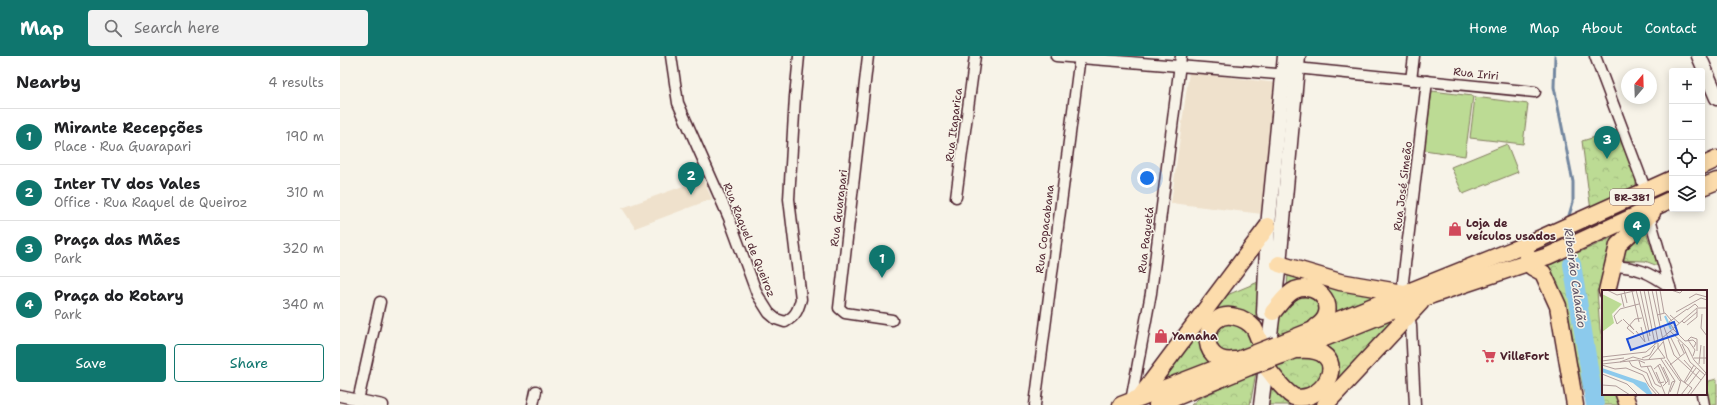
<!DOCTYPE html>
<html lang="en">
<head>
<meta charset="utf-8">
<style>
  body { margin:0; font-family:"Shantell Sans",sans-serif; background:#f2f2f2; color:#202124 }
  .controls { position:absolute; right:12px; top:12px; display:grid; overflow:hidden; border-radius:4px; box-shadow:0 2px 10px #0003 }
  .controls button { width:36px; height:36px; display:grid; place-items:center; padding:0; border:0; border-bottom:1px solid #e0e0e0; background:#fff; color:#202124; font:20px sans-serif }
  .compass { position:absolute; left:1281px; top:12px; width:36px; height:36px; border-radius:50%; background:#fff; box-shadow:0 2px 10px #0003; rotate:19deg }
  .you { position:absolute; left:807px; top:122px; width:14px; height:14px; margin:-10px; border:3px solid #fff; border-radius:50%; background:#1a73e8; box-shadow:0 0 0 6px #1a73e833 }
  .badge { display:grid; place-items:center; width:26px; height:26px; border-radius:50%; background:#0f766e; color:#fff; font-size:13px; font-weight:700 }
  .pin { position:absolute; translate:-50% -33px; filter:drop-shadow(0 1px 2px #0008) }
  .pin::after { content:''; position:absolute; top:21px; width:14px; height:12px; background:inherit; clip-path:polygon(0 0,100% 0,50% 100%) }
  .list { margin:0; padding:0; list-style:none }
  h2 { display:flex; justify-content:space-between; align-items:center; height:52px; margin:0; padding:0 16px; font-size:17px }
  h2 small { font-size:13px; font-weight:400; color:#757577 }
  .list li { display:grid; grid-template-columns:26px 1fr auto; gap:12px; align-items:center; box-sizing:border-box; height:56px; padding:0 16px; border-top:1px solid #e0e0e0 }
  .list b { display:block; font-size:15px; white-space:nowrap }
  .list p { margin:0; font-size:13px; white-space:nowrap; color:#757577 }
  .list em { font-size:13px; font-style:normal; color:#757577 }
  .actions { display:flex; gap:8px; padding:12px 16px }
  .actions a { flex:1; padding:9px 0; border:1px solid #0f766e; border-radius:4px; text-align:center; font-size:14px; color:#0f766e }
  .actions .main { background:#0f766e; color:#fff }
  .icon { flex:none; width:22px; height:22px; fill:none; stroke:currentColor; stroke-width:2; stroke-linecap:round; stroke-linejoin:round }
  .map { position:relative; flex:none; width:1377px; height:349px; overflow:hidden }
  header { display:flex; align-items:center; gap:24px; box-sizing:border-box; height:56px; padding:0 20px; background:#0f766e; color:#fff }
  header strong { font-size:19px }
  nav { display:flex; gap:22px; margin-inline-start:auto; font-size:14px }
  .search { width:280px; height:36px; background:#f2f2f2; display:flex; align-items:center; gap:10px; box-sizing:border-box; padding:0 14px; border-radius:4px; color:#757577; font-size:15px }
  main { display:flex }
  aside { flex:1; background:#fff }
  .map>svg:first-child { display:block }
  .built { fill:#efe1cc }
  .park { fill:url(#park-crowns); stroke:#837d60 }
  .pitch { fill:#bcdb94; stroke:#837d60 }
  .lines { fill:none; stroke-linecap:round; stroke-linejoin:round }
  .stream { stroke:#72869f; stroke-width:3 }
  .river { stroke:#8ccaec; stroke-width:18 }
  .street-casing { stroke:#4a1f2b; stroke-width:13 }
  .secondary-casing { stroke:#4a1f2b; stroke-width:17 }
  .primary-casing { stroke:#4a1f2b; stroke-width:19 }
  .street { stroke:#f7f3e8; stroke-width:10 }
  .secondary { stroke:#f7f3e8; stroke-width:14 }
  .primary { stroke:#fcdcac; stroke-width:16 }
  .primary-bridge-casing { stroke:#4a1f2b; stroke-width:19; stroke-linecap:butt }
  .primary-bridge { stroke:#fcdcac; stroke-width:16 }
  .labels { text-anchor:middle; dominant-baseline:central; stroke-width:3; stroke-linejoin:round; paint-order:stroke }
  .shield { fill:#f7f3e8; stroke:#7e5f64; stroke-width:1 }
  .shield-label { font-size:10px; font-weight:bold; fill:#4a1f2b }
  .street-label { font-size:11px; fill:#4a1f2b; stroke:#f7f3e8 }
  .poi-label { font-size:11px; font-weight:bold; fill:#4a1f2b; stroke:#f7f3e8; text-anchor:start }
  .water-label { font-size:12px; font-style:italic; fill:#5e5265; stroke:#f7f3e8 }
  .inset-river { fill:none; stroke:#8ccaec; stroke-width:2 }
  .inset-road { fill:none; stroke:#b29e9c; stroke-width:1 }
  .view { fill:#1d4ed8; fill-opacity:0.15; stroke:#1d4ed8; stroke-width:2 }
  .inset-edge { fill:none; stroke:#4a1f2b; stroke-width:2 }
</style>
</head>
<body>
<header>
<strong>Map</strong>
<div class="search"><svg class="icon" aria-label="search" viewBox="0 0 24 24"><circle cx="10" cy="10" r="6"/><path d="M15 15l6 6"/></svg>Search here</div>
<nav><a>Home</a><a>Map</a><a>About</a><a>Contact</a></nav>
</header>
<main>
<aside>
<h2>Nearby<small>4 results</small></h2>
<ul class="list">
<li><span class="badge">1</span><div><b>Mirante Recepções</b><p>Place · Rua Guarapari</p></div><em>190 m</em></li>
<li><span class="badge">2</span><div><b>Inter TV dos Vales</b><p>Office · Rua Raquel de Queiroz</p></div><em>310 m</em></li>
<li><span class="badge">3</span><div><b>Praça das Mães</b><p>Park</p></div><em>320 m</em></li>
<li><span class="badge">4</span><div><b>Praça do Rotary</b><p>Park</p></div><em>340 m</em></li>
</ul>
<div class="actions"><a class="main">Save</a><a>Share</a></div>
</aside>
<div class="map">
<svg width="1377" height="349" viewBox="0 0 1377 349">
  <defs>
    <pattern id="park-crowns" width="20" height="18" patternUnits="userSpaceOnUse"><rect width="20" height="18" fill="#bcdb94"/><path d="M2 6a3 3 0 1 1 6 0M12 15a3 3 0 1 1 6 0" fill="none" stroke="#a3bc80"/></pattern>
  </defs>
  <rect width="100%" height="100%" fill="#f7f3e8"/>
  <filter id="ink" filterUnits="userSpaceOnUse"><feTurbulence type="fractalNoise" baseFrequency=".025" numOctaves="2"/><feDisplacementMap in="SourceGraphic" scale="8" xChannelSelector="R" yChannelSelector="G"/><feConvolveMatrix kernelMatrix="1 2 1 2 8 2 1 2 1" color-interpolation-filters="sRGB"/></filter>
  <g filter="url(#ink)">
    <!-- built -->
    <g class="built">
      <path d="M 849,16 L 938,27 L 922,158 L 831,147 Z"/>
      <path d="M 363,123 L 372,143 L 295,172 L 282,152 Z"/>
    </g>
    <!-- park -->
    <g class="park">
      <path d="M 1278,74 L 1296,122 L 1296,130 L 1294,135 L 1251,155 L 1242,85 Z"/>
      <path d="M 1293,171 L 1257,235 L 1260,273 L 1263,287 L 1263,338 L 1276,338 L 1281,349 L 1247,349 L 1225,259 L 1199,213 L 1254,190 Z"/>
      <path d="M 1298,175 L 1306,176 L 1318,210 L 1305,205 L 1276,204 Z"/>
      <path d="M 948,216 L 1045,241 L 992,263 L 991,246 L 947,233 Z"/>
      <path d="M 923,224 L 920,269 L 898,254 L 883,253 C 876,262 852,281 862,294 C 867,300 875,305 881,310 L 813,335 L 880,242 Z"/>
      <path d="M 958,235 L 978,245 L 980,252 L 979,262 L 936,286 L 940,258 Z"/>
      <path d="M 1066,257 L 982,349 L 973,349 C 984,344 1002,327 995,314 C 991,305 981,297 974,289 Z"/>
      <path d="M 884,261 L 912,276 L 917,294 L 891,298 L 877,292 L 872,270 Z"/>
      <path d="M 969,299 L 983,306 L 986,317 L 969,341 L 941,325 L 936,306 Z"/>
      <path d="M 916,316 L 910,349 L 851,349 L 858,343 Z"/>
      <path d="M 1377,323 L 1377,349 L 1367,349 L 1365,340 L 1369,325 Z"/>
      <path d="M 931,324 L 938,340 L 950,349 L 927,349 Z"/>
    </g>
    <!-- pitch -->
    <g class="pitch">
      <path d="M 1092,35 L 1133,40 L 1125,100 L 1084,94 Z"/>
      <path d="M 1135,41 L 1188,48 L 1183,88 L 1130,82 Z"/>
      <path d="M 1167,88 L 1178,116 L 1123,138 L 1111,111 Z"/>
    </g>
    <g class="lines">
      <!-- stream -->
      <g class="stream">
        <path d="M 1215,0 L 1214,31 L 1233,126 L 1233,146 L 1228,163"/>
        <path d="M 1230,196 L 1232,208"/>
      </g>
      <!-- river -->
      <path class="river" d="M 1232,208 L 1255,349"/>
      <defs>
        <g id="street">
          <path d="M 331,0 L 338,47 L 389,162 L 417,238 L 429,257 L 436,263 L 445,266 C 456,260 458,254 461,243 L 449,143 L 455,41 L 459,0"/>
          <path d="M 528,0 L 499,252 L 505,257 L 552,264"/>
          <path d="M 716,0 L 949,19"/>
          <path d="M 1255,0 L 1306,135"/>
          <path d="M 956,12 L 1195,36"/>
          <path d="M 1071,24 L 1074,0"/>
          <path d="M 616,141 L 635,0"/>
          <path d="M 1305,159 L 1309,159 L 1331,235"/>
          <path d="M 1272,210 C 1298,211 1308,216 1330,231"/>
          <path d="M 1362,338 L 1364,349"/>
          <path d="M 0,340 L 43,349"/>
          <path d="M 791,345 L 811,237 L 841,0"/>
          <path d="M 17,349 L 40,246"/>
          <path d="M 193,349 L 196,335"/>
          <path d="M 695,349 L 740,0"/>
          <path d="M 1075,349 L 1071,270 L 1063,225 L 1087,25"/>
        </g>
        <g id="secondary">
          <path d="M 1359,0 L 1377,42"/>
          <path d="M 924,257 L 928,170 L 945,0"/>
          <path d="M 921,349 L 939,208 L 958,0"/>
        </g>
        <g id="primary">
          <path d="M 1362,110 L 1377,103"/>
          <path d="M 1362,131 L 1377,125"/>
          <path d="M 1187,198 L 1192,211 L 1203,217 L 1218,250 L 1235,349"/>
          <path d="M 939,208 L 1000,226 L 1064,237"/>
          <path d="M 1267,235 L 1278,189 L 1312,157"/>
          <path d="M 933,256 C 939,249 946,238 955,234 C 979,224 1002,254 976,271"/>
          <path d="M 936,289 L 1190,187 L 1332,123"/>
          <path d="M 942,299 L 1092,239 L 1208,200 L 1332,143"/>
          <path d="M 895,304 C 855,310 862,251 896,261 C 902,262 910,267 914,272 C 917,277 919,284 921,289"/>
          <path d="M 925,310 C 934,320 942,334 954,341 C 986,349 1015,290 958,294"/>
          <path d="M 1284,338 L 1288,349"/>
          <path d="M 800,341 L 928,170"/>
          <path d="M 781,349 L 903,302"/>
          <path d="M 817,349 L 909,311"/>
          <path d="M 985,349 L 1081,246"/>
        </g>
      </defs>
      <!-- street casing -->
      <use href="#street" class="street-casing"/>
      <!-- secondary casing -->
      <use href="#secondary" class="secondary-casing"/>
      <!-- primary casing -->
      <use href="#primary" class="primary-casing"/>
      <!-- street -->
      <use href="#street" class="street"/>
      <!-- secondary -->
      <use href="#secondary" class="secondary"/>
      <!-- primary -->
      <use href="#primary" class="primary"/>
      <defs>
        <g id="primary-bridge">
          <path d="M 903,302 L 936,289"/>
          <path d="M 909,311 L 942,299"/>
        </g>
      </defs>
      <!-- primary-bridge casing -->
      <use href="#primary-bridge" class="primary-bridge-casing"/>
      <!-- primary-bridge -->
      <use href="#primary-bridge" class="primary-bridge"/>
    </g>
  </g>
  <!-- icons -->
  <defs>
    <symbol id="shop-bare" viewBox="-9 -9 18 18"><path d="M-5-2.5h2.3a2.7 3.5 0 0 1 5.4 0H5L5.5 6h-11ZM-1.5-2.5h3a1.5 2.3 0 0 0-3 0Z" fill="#d1495b" stroke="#f7f3e8" stroke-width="2.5" paint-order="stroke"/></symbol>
    <symbol id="supermarket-bare" viewBox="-9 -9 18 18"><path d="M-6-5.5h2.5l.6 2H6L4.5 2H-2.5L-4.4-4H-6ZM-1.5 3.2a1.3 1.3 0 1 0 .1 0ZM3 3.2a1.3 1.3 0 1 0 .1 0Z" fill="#d1495b" stroke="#f7f3e8" stroke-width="2.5" paint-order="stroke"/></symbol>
  </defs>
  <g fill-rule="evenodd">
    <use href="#shop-bare" x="1105" y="163" width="20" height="20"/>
    <use href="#shop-bare" x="811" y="270" width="20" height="20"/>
    <use href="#supermarket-bare" x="1139" y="290" width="20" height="20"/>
  </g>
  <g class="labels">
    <!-- shield labels -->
    <rect class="shield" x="1270" y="133" width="44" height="16" rx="3"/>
    <g class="shield-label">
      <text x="1292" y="141">BR-381</text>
    </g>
    <!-- street labels -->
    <g class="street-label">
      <text transform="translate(1136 18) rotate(6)">Rua Iriri</text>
      <text transform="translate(614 69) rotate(-83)">Rua Itaparica</text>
      <text transform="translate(1063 130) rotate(-83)">Rua José Simeão</text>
      <text transform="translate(499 152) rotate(-83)">Rua Guarapari</text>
      <text transform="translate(705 173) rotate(-83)">Rua Copacabana</text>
      <text transform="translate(409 184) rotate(68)">Rua Raquel de Queiroz</text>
      <text transform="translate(806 184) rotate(-83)">Rua Paquetá</text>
    </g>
    <!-- poi labels -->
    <g class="poi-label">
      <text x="1126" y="167">Loja de<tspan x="1126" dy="13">veículos usados</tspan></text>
      <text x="832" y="280">Yamaha</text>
      <text x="1160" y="300">VilleFort</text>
    </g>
    <!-- water labels -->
    <g class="water-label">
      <text transform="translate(1235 222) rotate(82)">Ribeirão Caladão</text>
    </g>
  </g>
  <!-- overview -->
  <g transform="translate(1262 234)">
    <rect width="105" height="105" fill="#f7f3e8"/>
    <path d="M 0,4 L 20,14 L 10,24 L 12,33 L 0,42 Z" fill="#bcdb94"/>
    <path d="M 0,78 L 44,93 L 51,105 L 46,105 L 31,93 L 0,82 Z" fill="#8ccaec"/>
    <path class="inset-river" d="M 63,26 L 69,39"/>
    <path class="inset-road" d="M 5,0 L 15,5 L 36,0M 22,0 L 25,13M 34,0 L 47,51M 38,0 L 48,46M 42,0 L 53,54M 46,0 L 56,51M 50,0 L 65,68 L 79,90M 54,0 L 59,31M 58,0 L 62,23M 69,0 L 78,3 L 81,0M 30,1 L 37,32M 19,4 L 22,17M 87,8 L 94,4 L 105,7M 85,20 L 93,14 L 96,17M 74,22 L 99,8 L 105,10M 100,24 L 99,38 L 105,46M 55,25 L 63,23 L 74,36M 68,25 L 77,33M 12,26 L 18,19 L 37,14M 12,26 L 15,34 L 20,30M 21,29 L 32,40 L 28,35M 80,31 L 82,33 L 95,22M 85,35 L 95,27 L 95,19M 62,37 L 72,65 L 99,90M 71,38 L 67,32 L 85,19M 71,39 L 83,51 L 91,50 L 94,53 L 92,57M 34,41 L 43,52 L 39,37M 68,41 L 86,58 L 92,70 L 104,83M 32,44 L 25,38 L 33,29 L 40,28M 69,48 L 78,66M 76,50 L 82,63M 86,50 L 89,47 L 95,49 L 95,61M 86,50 L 93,60 L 91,66M 56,53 L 56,58 L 63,68M 80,54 L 88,72 L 103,85M 0,67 L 44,62 L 95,18 L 105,18M 40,68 L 48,65 L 53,56M 92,68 L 105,68M 47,69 L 61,52M 59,69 L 73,91 L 68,102M 63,70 L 78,91M 82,70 L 90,79M 0,71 L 22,68M 27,71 L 30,76 L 45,83 L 50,96 L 58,105M 37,71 L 39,77 L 49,76 L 57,93 L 62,92M 18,72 L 31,67 L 42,70 L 63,68M 0,74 L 36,70 L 43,73M 97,74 L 99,55M 102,74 L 102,56M 0,75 L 13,79 L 24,78 L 41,85 L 47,96 L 55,105M 56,75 L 64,93M 68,75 L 84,62M 45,76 L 53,94 L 59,97M 61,77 L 67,90 L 67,95M 52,79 L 58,74 L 66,91 L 61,96M 54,82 L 63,104M 0,84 L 25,94 L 36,105M 79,90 L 90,98 L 85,105M 82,92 L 92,75M 83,93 L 94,78M 0,95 L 14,96 L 28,105M 66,105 L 70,92 L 73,91M 75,105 L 79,90M 79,105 L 98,80M 88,105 L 105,82"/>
    <path class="view" d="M 72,32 L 76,44 L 29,60 L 25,49 Z"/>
    <rect width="105" height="105" class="inset-edge"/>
  </g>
</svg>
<div class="controls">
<button>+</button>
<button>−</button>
<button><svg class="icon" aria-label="locate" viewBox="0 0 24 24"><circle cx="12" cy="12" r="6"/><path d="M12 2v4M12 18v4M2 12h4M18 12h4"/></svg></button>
<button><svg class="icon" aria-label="layers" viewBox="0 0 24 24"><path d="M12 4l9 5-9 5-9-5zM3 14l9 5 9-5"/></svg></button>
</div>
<svg class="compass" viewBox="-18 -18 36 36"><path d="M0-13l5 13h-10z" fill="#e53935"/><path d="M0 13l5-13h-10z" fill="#757577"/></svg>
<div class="you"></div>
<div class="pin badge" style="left:542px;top:222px">1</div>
<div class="pin badge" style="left:351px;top:139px">2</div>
<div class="pin badge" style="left:1267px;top:103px">3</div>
<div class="pin badge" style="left:1297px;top:189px">4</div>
</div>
</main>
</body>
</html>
